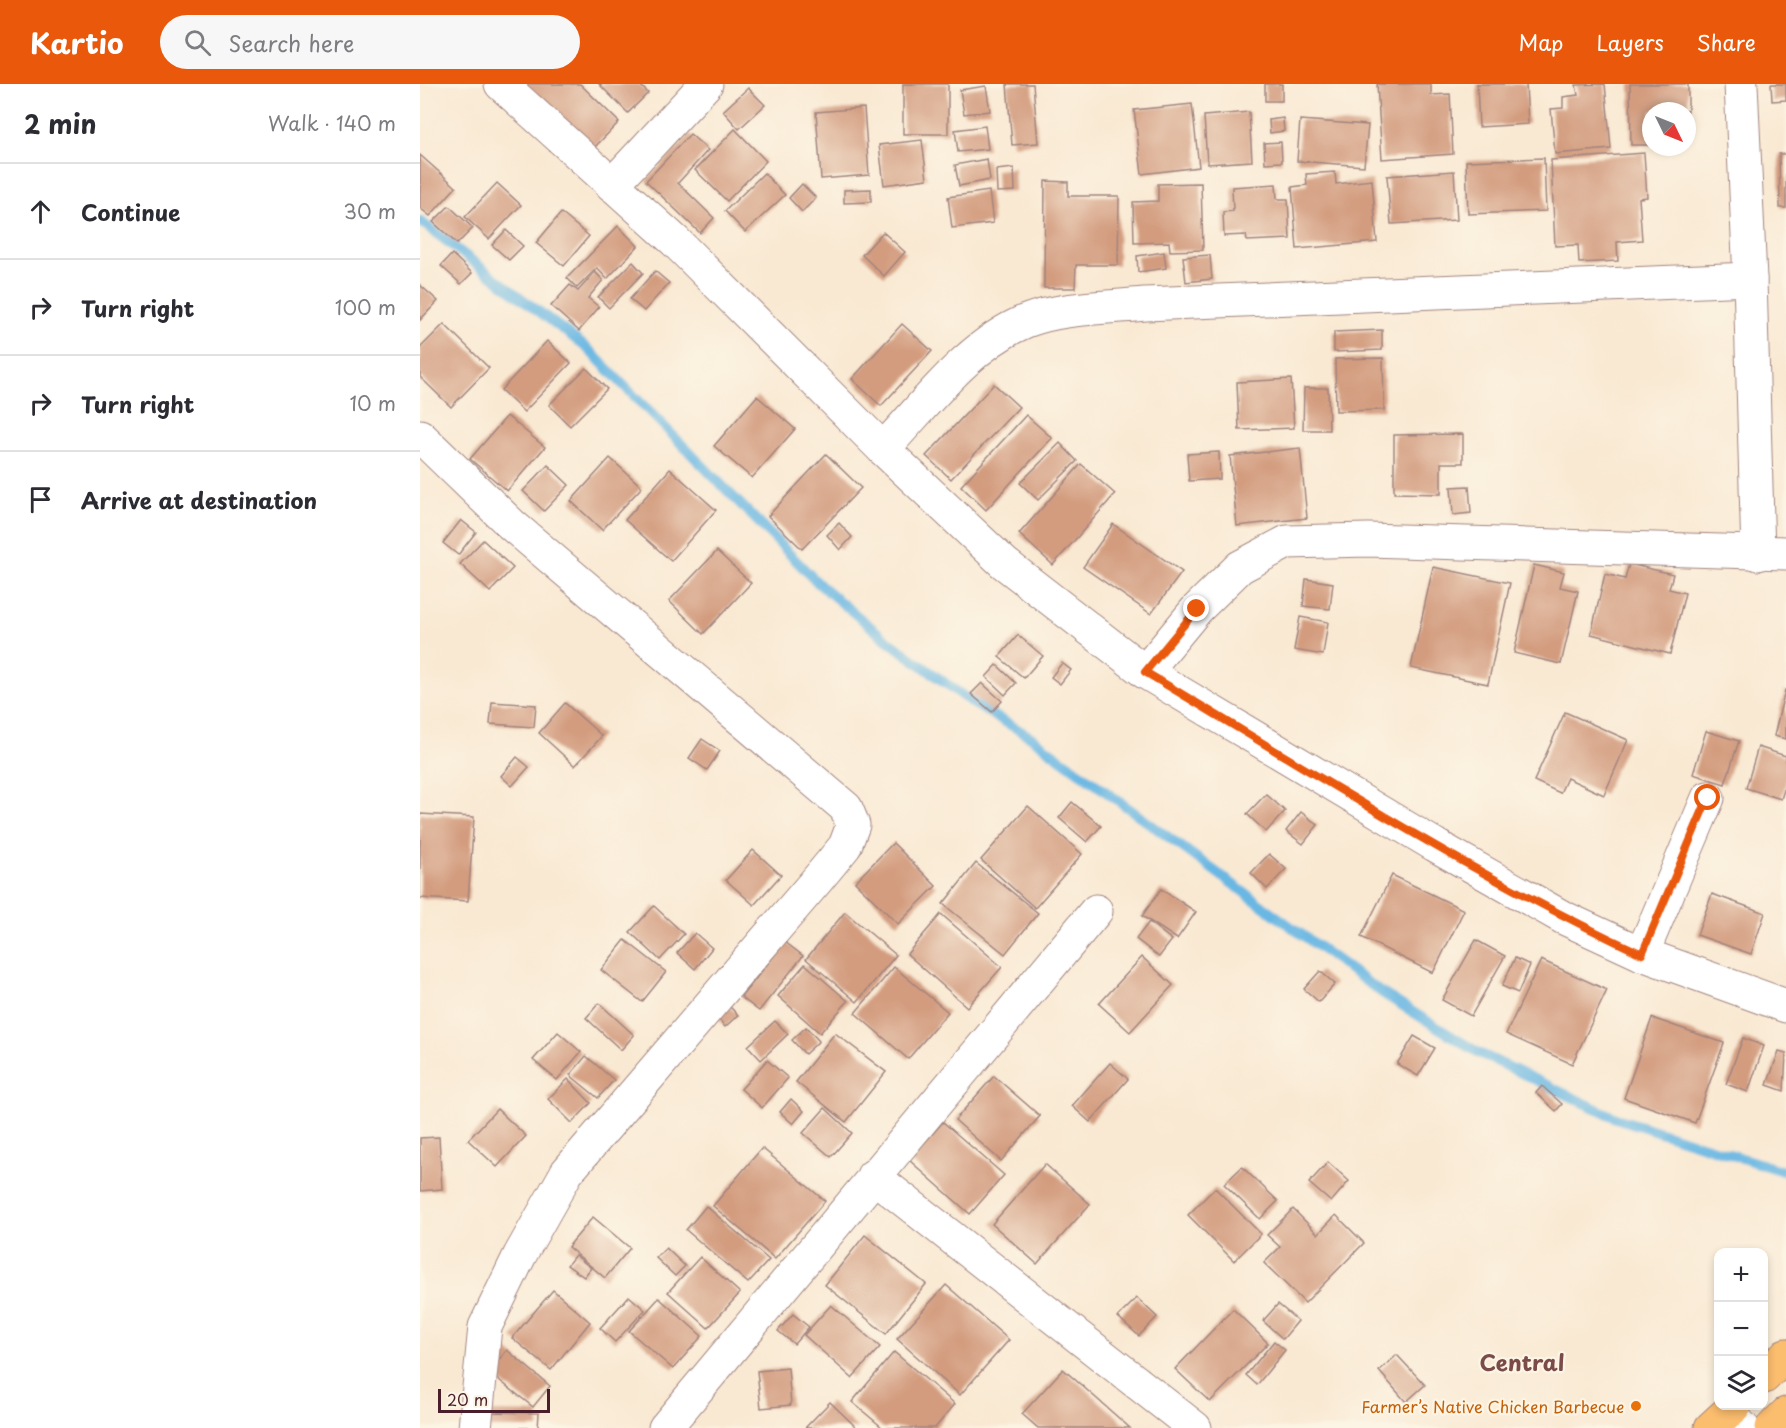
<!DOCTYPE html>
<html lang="en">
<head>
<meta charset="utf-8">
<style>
  body { margin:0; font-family:"Playpen Sans",sans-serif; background:#f7f7f7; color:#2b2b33 }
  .controls { position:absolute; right:18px; bottom:18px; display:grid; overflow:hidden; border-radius:12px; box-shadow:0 3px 9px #0003 }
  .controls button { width:54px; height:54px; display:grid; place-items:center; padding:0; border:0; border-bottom:2px solid #e1e1e2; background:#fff; color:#2b2b33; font:30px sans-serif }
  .compass { position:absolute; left:1222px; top:18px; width:54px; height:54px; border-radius:50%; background:#fff; box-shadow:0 3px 9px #0003; rotate:133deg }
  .scale { position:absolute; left:18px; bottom:15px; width:112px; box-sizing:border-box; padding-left:6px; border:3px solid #4a1f2b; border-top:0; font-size:16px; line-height:21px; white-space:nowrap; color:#4a1f2b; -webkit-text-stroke:4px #fcf5e5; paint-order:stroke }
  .stop { position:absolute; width:18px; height:18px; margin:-14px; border:4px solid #ea580c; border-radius:50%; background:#fff }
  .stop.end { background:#ea580c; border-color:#fff; box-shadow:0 2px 6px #0008 }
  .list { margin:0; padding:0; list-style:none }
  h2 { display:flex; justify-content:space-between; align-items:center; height:78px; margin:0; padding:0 24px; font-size:26px }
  h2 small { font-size:20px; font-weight:400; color:#7c7c81 }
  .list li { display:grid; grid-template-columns:39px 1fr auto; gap:18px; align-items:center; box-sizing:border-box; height:96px; padding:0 24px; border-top:2px solid #e1e1e2 }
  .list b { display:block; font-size:22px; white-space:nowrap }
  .list em { font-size:20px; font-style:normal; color:#7c7c81 }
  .icon { flex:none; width:33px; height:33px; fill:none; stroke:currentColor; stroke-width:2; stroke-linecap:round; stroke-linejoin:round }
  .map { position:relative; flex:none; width:1366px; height:1344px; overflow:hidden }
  header { display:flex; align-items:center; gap:36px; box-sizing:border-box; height:84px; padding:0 30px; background:#ea580c; color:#fff }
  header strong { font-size:28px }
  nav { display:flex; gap:33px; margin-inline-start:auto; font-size:21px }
  .search { width:420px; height:54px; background:#f7f7f7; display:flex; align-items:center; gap:15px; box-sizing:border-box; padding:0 21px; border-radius:33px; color:#7c7c81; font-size:22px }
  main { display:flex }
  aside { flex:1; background:#fff }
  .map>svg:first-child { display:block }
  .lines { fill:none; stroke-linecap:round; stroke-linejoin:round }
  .stream { stroke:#69b7e3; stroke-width:10 }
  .building { fill:#d39c7f }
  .minor-casing { stroke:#a2847f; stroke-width:35 }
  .primary-casing { stroke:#a2847f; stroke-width:35 }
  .minor { stroke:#fff; stroke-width:33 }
  .primary { stroke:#fbbd6e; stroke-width:33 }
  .route { stroke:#ea580c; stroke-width:8 }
  .food-dot { fill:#e8710a; stroke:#fcf5e5; stroke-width:2 }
  .labels { text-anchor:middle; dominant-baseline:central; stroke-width:4.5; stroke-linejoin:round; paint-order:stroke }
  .food-label { font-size:16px; fill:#c56008; stroke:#fcf5e5; text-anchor:end }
  .district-label { font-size:22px; font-weight:bold; fill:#7a4b48; stroke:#fcf5e5 }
</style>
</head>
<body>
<header>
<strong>Kartio</strong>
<div class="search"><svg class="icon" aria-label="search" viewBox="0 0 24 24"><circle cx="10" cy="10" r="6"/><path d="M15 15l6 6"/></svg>Search here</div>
<nav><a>Map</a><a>Layers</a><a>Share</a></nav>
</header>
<main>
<aside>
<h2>2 min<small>Walk · 140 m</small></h2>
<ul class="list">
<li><svg class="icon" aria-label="ahead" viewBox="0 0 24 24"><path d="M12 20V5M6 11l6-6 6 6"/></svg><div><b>Continue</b></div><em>30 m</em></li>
<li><svg class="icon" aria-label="right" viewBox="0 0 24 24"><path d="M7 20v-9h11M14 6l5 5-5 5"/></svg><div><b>Turn right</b></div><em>100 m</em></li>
<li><svg class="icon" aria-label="right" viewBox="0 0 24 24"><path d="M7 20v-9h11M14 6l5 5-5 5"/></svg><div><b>Turn right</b></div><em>10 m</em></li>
<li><svg class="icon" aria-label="arrive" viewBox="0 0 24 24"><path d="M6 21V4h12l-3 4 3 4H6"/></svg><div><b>Arrive at destination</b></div></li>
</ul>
</aside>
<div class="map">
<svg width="1366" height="1344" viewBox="0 0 1366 1344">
  <rect width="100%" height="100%" fill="#fcf5e5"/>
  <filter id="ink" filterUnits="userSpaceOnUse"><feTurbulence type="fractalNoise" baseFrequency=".0167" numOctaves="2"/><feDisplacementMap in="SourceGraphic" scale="12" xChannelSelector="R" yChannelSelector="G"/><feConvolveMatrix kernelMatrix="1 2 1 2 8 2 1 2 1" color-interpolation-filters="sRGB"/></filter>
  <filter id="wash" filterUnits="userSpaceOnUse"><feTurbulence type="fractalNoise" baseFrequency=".008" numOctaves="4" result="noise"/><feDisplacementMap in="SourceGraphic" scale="24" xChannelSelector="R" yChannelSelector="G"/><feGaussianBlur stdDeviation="1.35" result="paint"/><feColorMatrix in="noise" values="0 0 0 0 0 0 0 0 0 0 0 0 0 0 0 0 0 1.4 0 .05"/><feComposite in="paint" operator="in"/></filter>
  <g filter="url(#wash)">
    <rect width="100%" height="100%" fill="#f9e9d3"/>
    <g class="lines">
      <!-- stream -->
      <path class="stream" d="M 0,137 L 167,264 L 400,501 L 463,553 L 554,620 L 611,653 L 962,909 L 1059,969 L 1196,1034 L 1366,1088"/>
    </g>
    <g id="blocks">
      <!-- building -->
      <g class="building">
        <path d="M 106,0 L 160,0 L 199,38 L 173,65 Z"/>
        <path d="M 179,0 L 219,0 L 228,9 L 208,29 Z"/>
        <rect x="483" y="0" width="45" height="50"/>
        <path d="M 587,0 L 613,0 L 618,59 L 592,61 Z"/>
        <rect x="845" y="0" width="17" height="17"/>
        <path d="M 957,0 L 1011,0 L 1011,11 L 1030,10 L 1033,70 L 962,75 Z"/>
        <path d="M 1057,0 L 1106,0 L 1108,40 L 1059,43 Z"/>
        <path d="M 1185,0 L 1191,65 L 1135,70 L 1131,25 L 1143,24 L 1143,13 L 1158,11 L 1156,1 Z"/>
        <path d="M 1210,0 L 1268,0 L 1268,27 L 1231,27 L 1231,61 L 1211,61 Z"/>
        <path d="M 1351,0 L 1366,0 L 1366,16 L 1352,17 Z"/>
        <path d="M 566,2 L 570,27 L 544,30 L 540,6 Z"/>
        <path d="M 328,4 L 345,21 L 319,45 L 303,27 Z"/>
        <path d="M 772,20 L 779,83 L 722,90 L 714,26 Z"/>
        <path d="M 444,24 L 449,91 L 401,95 L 396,28 Z"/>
        <path d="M 829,28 L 832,77 L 787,80 L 784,32 Z"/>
        <path d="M 863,34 L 864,47 L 850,49 L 849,36 Z"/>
        <path d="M 880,36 L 948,41 L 944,82 L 877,77 Z"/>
        <path d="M 565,42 L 568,65 L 538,68 L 535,46 Z"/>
        <path d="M 315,45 L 346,77 L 307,117 L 275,86 Z"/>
        <path d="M 270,50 L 288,66 L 258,99 L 294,134 L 280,149 L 226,97 Z"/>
        <path d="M 502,56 L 507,95 L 464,101 L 459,61 Z"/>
        <path d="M 861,58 L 862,78 L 845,79 L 844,59 Z"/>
        <path d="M 1224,69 L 1227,113 L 1219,114 L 1222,156 L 1197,158 L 1198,177 L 1159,179 L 1158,161 L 1135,162 L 1131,76 Z"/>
        <path d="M 1359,70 L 1366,70 L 1366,124 L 1360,124 Z"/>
        <path d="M 0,71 L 36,103 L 10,132 L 0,124 Z"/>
        <path d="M 1124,74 L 1126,127 L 1048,130 L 1046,77 Z"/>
        <path d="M 567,75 L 570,96 L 539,102 L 535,81 Z"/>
        <path d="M 594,84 L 595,107 L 577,108 L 576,86 Z"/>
        <path d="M 1034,87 L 1037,136 L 971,140 L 967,92 Z"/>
        <path d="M 915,88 L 916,100 L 952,96 L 957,158 L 877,165 L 872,103 L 887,101 L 886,90 Z"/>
        <path d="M 344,89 L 365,111 L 325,148 L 305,127 Z"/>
        <path d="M 625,97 L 648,98 L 648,112 L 699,112 L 698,181 L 656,181 L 655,204 L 624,204 Z"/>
        <path d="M 77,99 L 101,121 L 69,155 L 45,133 Z"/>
        <path d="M 781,99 L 783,166 L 750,167 L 749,158 L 714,159 L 713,118 L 738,117 L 738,100 Z"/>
        <path d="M 382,100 L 396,114 L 382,128 L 369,114 Z"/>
        <path d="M 856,100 L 857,115 L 868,115 L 870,155 L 827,157 L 826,151 L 804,152 L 803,128 L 813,127 L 812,103 Z"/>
        <path d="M 451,105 L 451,118 L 424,119 L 424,106 Z"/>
        <path d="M 569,107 L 573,139 L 532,144 L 528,113 Z"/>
        <path d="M 29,122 L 53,144 L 37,160 L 13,138 Z"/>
        <path d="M 141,129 L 169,152 L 144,182 L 116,159 Z"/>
        <path d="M 198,142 L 218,162 L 187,195 L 177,184 L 157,204 L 147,194 Z"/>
        <path d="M 86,146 L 103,162 L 89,176 L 72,161 Z"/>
        <path d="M 463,148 L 485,168 L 464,192 L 442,171 Z"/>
        <path d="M 744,168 L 746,184 L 718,188 L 717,172 Z"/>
        <path d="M 32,170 L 52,189 L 41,200 L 21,182 Z"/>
        <path d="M 790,171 L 792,195 L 766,198 L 763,173 Z"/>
        <path d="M 213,178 L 223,189 L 189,224 L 178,213 Z"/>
        <path d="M 235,187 L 249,199 L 224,227 L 210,215 Z"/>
        <path d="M 175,188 L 183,196 L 168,214 L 179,223 L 159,247 L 131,222 L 150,201 L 158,207 Z"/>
        <path d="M 0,201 L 18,217 L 0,236 Z"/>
        <path d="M 24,240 L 69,284 L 31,323 L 0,293 L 0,264 Z"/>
        <path d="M 482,240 L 512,267 L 461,322 L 432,295 Z"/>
        <path d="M 962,246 L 962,266 L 914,268 L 914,248 Z"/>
        <path d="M 127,257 L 151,279 L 104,328 L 81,306 Z"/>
        <path d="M 963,274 L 964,326 L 916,327 L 915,275 Z"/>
        <path d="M 166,284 L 187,305 L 150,342 L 129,321 Z"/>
        <path d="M 871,295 L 874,344 L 819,346 L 817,298 Z"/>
        <path d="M 574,300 L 599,323 L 531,395 L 506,372 Z"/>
        <path d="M 884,304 L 908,304 L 909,346 L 883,346 Z"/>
        <path d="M 337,312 L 375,345 L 332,394 L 294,362 Z"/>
        <path d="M 606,331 L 632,354 L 566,426 L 541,402 Z"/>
        <path d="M 87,332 L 125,363 L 87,407 L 50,375 Z"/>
        <path d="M 1043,350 L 1043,379 L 1021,379 L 1021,410 L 974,409 L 974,351 Z"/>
        <path d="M 640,359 L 657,377 L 618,416 L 600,399 Z"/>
        <path d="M 880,364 L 887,434 L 817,442 L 810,372 Z"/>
        <path d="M 799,368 L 800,395 L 769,397 L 767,370 Z"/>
        <path d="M 406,370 L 441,404 L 382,465 L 348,432 Z"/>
        <path d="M 190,374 L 222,403 L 182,446 L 151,417 Z"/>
        <path d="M 661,380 L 695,410 L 633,481 L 599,450 Z"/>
        <path d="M 128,381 L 149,401 L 124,427 L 103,407 Z"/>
        <path d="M 250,385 L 296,426 L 251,477 L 205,436 Z"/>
        <path d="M 1049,402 L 1051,429 L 1033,431 L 1031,403 Z"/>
        <path d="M 41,436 L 56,448 L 38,471 L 23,459 Z"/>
        <path d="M 419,439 L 432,453 L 420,466 L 407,451 Z"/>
        <path d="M 693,440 L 762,488 L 731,530 L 663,483 Z"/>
        <path d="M 63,456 L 93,484 L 70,508 L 40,480 Z"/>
        <path d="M 297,467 L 331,499 L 283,550 L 249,517 Z"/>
        <path d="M 1209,480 L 1253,490 L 1249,505 L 1265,509 L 1250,570 L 1171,550 L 1185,490 L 1205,495 Z"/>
        <path d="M 1114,481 L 1144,488 L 1140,503 L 1158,507 L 1141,580 L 1094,569 Z"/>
        <path d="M 1013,483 L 1090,499 L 1068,600 L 991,584 Z"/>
        <path d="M 886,495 L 913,499 L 910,525 L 883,522 Z"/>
        <path d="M 880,533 L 908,538 L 903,571 L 874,566 Z"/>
        <path d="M 598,551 L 623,572 L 604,594 L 579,573 Z"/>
        <path d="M 642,579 L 651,586 L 640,600 L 631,593 Z"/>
        <path d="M 577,581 L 596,599 L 585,611 L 566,593 Z"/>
        <path d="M 562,599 L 582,617 L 572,628 L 551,610 Z"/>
        <path d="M 1365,606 L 1366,606 L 1366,655 L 1354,652 Z"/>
        <path d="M 72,618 L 116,621 L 114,643 L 70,640 Z"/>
        <path d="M 145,619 L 182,652 L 155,682 L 119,649 Z"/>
        <path d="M 1145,628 L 1208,656 L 1184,711 L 1147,694 L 1140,709 L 1114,697 Z"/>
        <path d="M 1286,647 L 1319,657 L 1305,700 L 1273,690 Z"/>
        <path d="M 282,655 L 300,667 L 287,686 L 269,674 Z"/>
        <path d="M 1338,663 L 1366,672 L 1366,700 L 1361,715 L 1326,704 Z"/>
        <path d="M 97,673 L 109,683 L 92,702 L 81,692 Z"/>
        <path d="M 846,710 L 865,727 L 846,748 L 827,730 Z"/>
        <path d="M 652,718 L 681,742 L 667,758 L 639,734 Z"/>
        <path d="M 608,722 L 662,770 L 615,824 L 561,776 Z"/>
        <path d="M 881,728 L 898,741 L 883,760 L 866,747 Z"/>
        <path d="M 0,730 L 54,733 L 48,817 L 0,814 Z"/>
        <path d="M 473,759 L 516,802 L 478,840 L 435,798 Z"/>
        <path d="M 333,766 L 361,791 L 334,821 L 306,796 Z"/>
        <path d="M 849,770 L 866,785 L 847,805 L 831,789 Z"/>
        <path d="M 556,779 L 618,829 L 585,870 L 523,820 Z"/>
        <path d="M 972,791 L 1044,826 L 1013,889 L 941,853 Z"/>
        <path d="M 741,805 L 776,828 L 757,855 L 722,832 Z"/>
        <path d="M 1292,810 L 1345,829 L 1331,870 L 1277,851 Z"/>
        <path d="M 234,822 L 264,850 L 240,876 L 210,848 Z"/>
        <path d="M 425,828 L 476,871 L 437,918 L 386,875 Z"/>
        <path d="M 521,830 L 582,883 L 547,923 L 487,870 Z"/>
        <path d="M 729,838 L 752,856 L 739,873 L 716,855 Z"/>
        <path d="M 275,849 L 292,864 L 275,885 L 257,869 Z"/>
        <path d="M 205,856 L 246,888 L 222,918 L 181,886 Z"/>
        <path d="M 1056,856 L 1085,872 L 1051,932 L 1022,916 Z"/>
        <path d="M 365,858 L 383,872 L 339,927 L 321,913 Z"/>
        <path d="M 722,873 L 753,901 L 710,948 L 679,920 Z"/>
        <path d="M 1095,874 L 1110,881 L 1098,909 L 1082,902 Z"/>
        <path d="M 1121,876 L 1187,906 L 1152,980 L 1086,950 Z"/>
        <path d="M 385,880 L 428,917 L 400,949 L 358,912 Z"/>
        <path d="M 474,883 L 528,928 L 488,975 L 435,929 Z"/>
        <path d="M 900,887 L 915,900 L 899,918 L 884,905 Z"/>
        <path d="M 179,919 L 214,951 L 201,966 L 166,934 Z"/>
        <path d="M 310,923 L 318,931 L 305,943 L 298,934 Z"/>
        <path d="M 1232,934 L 1304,959 L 1275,1039 L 1204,1014 Z"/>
        <path d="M 355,937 L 368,950 L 341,976 L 328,962 Z"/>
        <path d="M 386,943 L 399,957 L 385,970 L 372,956 Z"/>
        <path d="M 138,948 L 161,968 L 137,996 L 113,976 Z"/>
        <path d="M 415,949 L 466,988 L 426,1038 L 376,998 Z"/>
        <path d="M 994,952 L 1015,964 L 998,992 L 977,980 Z"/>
        <path d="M 1323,954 L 1344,962 L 1328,1008 L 1306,1000 Z"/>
        <path d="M 1359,967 L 1366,969 L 1364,1007 L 1347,1001 Z"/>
        <path d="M 166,972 L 194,996 L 178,1014 L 150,991 Z"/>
        <path d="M 347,976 L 368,994 L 342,1024 L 321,1005 Z"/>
        <path d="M 690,979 L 708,995 L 670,1038 L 652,1022 Z"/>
        <path d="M 574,992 L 620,1032 L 581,1077 L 535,1036 Z"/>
        <path d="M 148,995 L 171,1019 L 152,1039 L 128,1015 Z"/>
        <path d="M 1122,1002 L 1142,1020 L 1136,1027 L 1116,1009 Z"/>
        <path d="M 371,1015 L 384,1027 L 373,1040 L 360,1028 Z"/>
        <path d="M 405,1024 L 432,1049 L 411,1073 L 383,1049 Z"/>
        <path d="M 77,1025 L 106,1052 L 77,1083 L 48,1056 Z"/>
        <path d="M 523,1038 L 584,1091 L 550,1130 L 489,1076 Z"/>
        <path d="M 19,1053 L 22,1105 L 0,1107 L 0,1054 Z"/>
        <path d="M 342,1064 L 405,1117 L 355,1175 L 293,1122 Z"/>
        <path d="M 908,1078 L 929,1097 L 911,1118 L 889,1099 Z"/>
        <path d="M 625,1080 L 670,1120 L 617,1180 L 572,1140 Z"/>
        <path d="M 822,1083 L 858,1117 L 840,1135 L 804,1100 Z"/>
        <path d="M 795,1104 L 841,1150 L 814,1177 L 768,1131 Z"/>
        <path d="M 286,1122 L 349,1176 L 328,1199 L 266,1146 Z"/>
        <path d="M 873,1125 L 898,1150 L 916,1131 L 944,1159 L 885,1219 L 844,1179 L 860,1163 L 847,1151 Z"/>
        <path d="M 173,1133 L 210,1164 L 185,1194 L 148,1163 Z"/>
        <path d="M 445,1151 L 506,1200 L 466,1250 L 405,1201 Z"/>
        <path d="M 246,1164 L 265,1182 L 255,1192 L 236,1174 Z"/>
        <path d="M 155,1171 L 171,1184 L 164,1193 L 147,1181 Z"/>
        <path d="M 280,1173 L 320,1209 L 288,1244 L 248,1208 Z"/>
        <path d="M 526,1201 L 589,1256 L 540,1311 L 477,1255 Z"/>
        <path d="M 133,1206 L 170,1238 L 131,1286 L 92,1254 Z"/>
        <path d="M 209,1212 L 225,1226 L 195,1258 L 180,1244 Z"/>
        <path d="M 239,1214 L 282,1252 L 253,1285 L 209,1247 Z"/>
        <path d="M 717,1214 L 737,1233 L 719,1252 L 698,1233 Z"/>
        <path d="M 858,1220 L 878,1237 L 863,1255 L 843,1237 Z"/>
        <path d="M 411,1221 L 460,1263 L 432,1294 L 384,1251 Z"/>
        <path d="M 813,1225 L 848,1259 L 790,1318 L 755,1285 Z"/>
        <path d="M 373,1230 L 389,1243 L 374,1260 L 358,1247 Z"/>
        <path d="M 854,1257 L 865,1266 L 837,1301 L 826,1291 Z"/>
        <path d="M 87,1266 L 130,1302 L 113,1323 L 69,1288 Z"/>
        <path d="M 474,1268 L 535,1320 L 515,1344 L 463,1344 L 432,1318 Z"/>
        <path d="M 977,1271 L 1005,1301 L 986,1318 L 959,1287 Z"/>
        <path d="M 368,1284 L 371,1321 L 341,1324 L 337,1287 Z"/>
        <path d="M 643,1285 L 710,1344 L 618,1344 L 602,1330 Z"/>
        <path d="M 410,1318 L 437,1344 L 385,1344 Z"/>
        <path d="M 66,1328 L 119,1329 L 118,1344 L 66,1344 Z"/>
      </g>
    </g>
  </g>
  <g filter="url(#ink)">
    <use href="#blocks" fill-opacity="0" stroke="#a2847f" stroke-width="1.5"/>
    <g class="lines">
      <defs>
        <g id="minor">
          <path d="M 81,0 L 255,157 L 463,365 L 584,479 L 725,588 L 1015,761 L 1142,833 L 1222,870 L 1366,922"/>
          <path d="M 1321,0 L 1330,195 L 1338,470"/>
          <path d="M 192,101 L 286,0"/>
          <path d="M 0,352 L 92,441 L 426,724 L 433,741 L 425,762 L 397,796 L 147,1088 L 100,1171 L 65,1243 L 55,1344"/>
          <path d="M 463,365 C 506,320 548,261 606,237 C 642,223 687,224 725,220 L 1330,195"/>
          <path d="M 725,588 L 777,525 L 820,483 L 867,458 L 948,456 L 1366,469"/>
          <path d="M 1222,870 L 1288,714"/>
          <path d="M 453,1092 L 775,1344"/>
          <path d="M 1308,1329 L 1323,1344"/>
          <path d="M 245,1344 L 676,827"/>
        </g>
        <g id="primary">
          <path d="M 1344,1293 L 1366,1271"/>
          <path d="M 1291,1344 L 1315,1322"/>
          <path d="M 1352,1344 L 1366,1330"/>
        </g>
      </defs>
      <!-- minor casing -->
      <use href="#minor" class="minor-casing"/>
      <!-- primary casing -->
      <use href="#primary" class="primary-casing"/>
      <!-- minor -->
      <use href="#minor" class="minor"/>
      <!-- primary -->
      <use href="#primary" class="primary"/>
    </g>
  </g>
  <g class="lines" filter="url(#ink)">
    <!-- route -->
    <path class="route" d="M 777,525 L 725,588 C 888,685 1049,790 1222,870 L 1288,714"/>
  </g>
  <!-- markers -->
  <circle class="food-dot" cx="1216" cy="1322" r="6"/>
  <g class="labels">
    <!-- food labels -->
    <g class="food-label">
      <text x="1204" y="1322">Farmer’s Native Chicken Barbecue</text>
    </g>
    <!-- district labels -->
    <g class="district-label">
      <text x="1102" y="1277">Central</text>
    </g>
  </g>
</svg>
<div class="controls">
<button>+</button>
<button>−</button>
<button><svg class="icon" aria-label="layers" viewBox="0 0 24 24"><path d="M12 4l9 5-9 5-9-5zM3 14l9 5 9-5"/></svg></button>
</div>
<svg class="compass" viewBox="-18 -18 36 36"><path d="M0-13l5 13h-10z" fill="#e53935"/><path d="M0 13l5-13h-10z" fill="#7c7c81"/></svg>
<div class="scale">20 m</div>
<div class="stop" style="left:1288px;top:714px"></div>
<div class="stop end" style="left:777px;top:525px"></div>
</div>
</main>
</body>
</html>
